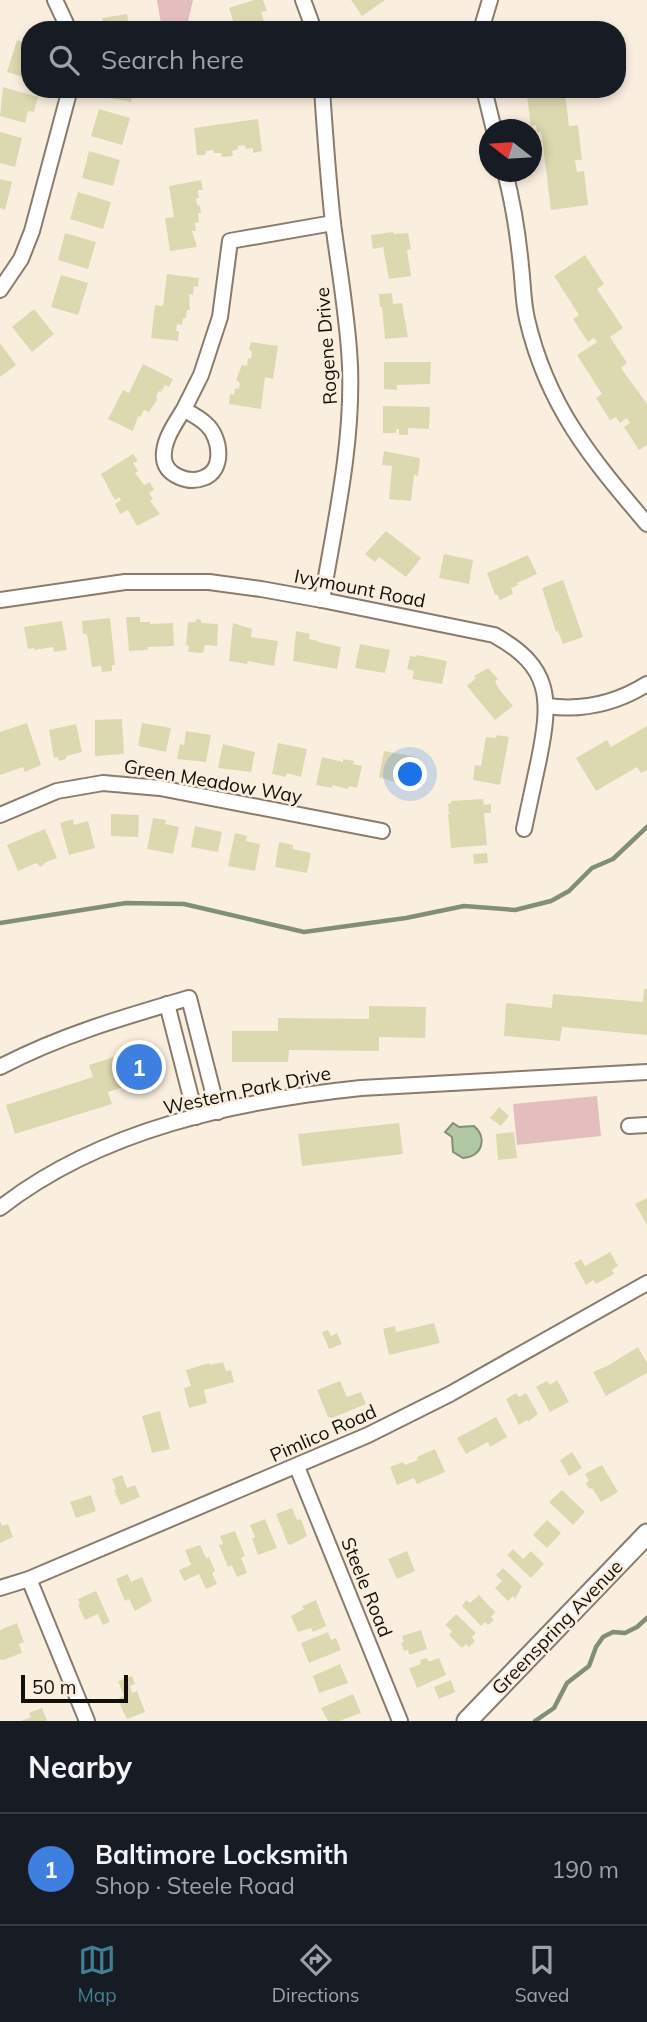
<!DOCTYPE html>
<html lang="en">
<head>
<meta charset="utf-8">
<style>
  body { margin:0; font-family:Mulish,sans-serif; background:#20242c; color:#f1f3f6 }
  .compass { position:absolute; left:479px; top:119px; width:63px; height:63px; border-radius:50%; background:#171b24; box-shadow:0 4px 10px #0003; rotate:287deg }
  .scale { position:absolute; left:21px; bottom:18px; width:107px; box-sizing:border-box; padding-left:7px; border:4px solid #130f0a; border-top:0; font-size:19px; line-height:24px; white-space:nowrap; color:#130f0a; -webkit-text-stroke:5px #faefdf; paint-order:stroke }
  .you { position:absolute; left:411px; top:775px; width:24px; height:24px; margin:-18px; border:5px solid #fff; border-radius:50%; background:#1a73e8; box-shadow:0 0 0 10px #1a73e833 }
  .badge { display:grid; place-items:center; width:46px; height:46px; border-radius:50%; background:#408094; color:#fff; font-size:23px; font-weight:700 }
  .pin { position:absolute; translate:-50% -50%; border:4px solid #fff; box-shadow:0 2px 7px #0006 }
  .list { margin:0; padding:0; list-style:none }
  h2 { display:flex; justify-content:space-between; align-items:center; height:91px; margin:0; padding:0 28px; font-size:30px }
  h2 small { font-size:23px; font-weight:400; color:#9ea1a6 }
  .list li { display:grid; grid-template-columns:46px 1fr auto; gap:21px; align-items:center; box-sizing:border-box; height:112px; padding:0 28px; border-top:2px solid #363941 }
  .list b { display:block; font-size:26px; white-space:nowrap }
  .list p { margin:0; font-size:23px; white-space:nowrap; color:#9ea1a6 }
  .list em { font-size:23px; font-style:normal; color:#9ea1a6 }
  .icon { flex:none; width:38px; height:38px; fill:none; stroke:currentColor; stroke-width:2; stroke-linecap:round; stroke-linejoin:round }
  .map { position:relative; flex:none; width:647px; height:1721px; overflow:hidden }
  .search { position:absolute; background:#171b24; box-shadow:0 4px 10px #0003; left:21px; right:21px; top:21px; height:77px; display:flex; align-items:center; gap:18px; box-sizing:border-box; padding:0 24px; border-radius:28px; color:#9ea1a6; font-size:26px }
  .sheet { height:203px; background:#171b24 }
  nav { display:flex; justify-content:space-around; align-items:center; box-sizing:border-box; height:98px; border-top:2px solid #363941; background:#171b24; font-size:19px; color:#9ea1a6 }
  nav a { display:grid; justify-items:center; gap:4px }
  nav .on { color:#408094 }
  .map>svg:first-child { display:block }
  .green { fill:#e4bebe }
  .water { fill:#b0c7a3; stroke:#819075; stroke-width:2 }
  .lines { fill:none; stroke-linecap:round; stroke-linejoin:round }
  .stream { stroke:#819075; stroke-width:4.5 }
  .building { fill:#dcd9b0 }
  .street-casing { stroke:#877c6e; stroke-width:18 }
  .secondary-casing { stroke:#877c6e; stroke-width:23 }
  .street { stroke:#fff; stroke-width:14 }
  .secondary { stroke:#fff; stroke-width:19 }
  .labels { text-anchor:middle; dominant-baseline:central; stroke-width:5; stroke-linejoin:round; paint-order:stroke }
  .street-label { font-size:19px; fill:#130f0a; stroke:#faefdf }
</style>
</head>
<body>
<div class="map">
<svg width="647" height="1721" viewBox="0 0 647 1721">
  <rect width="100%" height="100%" fill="#faefdf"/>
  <!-- green -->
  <g class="green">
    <path d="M 157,0 L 193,0 L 186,30 L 162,30 Z"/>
    <path d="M 597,1096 L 601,1136 L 517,1145 L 513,1104 Z"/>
  </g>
  <!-- water -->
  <path class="water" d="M 453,1123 L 459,1127 L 474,1126 C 488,1138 482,1157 463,1158 L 453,1152 L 452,1137 L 445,1132 Z"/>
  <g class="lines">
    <!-- stream -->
    <g class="stream">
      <path d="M 0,923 L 126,903 L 184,904 L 304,932 L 406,918 L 464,906 L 515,910 L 551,901 L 569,891 L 592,868 L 613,859 L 647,827"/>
      <path d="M 535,1721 L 554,1708 L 567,1683 L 589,1666 L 596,1647 L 603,1637 L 613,1632 L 625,1633 L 637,1627 L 647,1618"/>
    </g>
  </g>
  <!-- building -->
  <g class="building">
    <path d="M 254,0 L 263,0 L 267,11 L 261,12 L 266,28 L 236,30 L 229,8 Z"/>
    <path d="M 351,0 L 385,0 L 362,16 Z"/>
    <path d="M 127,14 L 130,30 L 104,30 L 102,18 Z"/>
    <path d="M 17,40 L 30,44 L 30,79 L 7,72 Z"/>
    <path d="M 3,87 L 38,97 L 34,112 L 28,111 L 25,123 L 0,116 Z"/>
    <path d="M 105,89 L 133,89 L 131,102 L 104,97 Z"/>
    <path d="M 526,89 L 557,89 L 558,94 L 565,93 L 569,126 L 578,125 L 582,160 L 575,160 L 577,172 L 584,171 L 588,205 L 551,210 L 542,137 L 541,132 L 537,132 L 536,125 L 531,126 Z"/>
    <path d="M 99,109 L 130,118 L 122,145 L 91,136 Z"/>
    <path d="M 258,119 L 262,151 L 253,153 L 253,148 L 246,149 L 245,145 L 238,146 L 238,149 L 232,151 L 233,156 L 222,157 L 221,153 L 214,153 L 213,150 L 206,151 L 205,155 L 197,155 L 194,128 Z"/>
    <path d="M 0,132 L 22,138 L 15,167 L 0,163 Z"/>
    <path d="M 89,151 L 120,160 L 113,186 L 82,178 Z"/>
    <path d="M 0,179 L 12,182 L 5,210 L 0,208 Z"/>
    <path d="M 201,180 L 203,190 L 198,190 L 199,198 L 196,198 L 197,205 L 200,206 L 201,213 L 198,213 L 199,222 L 195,223 L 196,231 L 192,231 L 197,247 L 170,251 L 165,218 L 174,217 L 169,186 Z"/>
    <path d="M 78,192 L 111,202 L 103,229 L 70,219 Z"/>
    <path d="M 393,232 L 394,234 L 408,233 L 411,249 L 407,250 L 411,276 L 389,279 L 383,247 L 373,249 L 371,235 Z"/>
    <path d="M 65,233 L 96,242 L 88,269 L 58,260 Z"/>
    <path d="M 585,255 L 604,284 L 597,289 L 623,328 L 610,337 L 627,363 L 621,368 L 647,404 L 647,445 L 639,450 L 624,427 L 630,423 L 627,418 L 620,423 L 616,417 L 610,420 L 596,398 L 602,394 L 577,355 L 597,342 L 594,338 L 588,342 L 573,319 L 579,315 L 554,276 Z"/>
    <path d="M 167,274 L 199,278 L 198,287 L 194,286 L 193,295 L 189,294 L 190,310 L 187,310 L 186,318 L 183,318 L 182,325 L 177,324 L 176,331 L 179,331 L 178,341 L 151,338 L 155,305 L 163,306 Z"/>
    <path d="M 61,275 L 88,283 L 78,315 L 51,307 Z"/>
    <path d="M 392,293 L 393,304 L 402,303 L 408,337 L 385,339 L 382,307 L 380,307 L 379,294 Z"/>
    <path d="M 34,309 L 54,334 L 32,352 L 12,327 Z"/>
    <path d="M 251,342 L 278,346 L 273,379 L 265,377 L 261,409 L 229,404 L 230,394 L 234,395 L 235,388 L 239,389 L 240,383 L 236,380 L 242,365 L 247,366 L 248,358 L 251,359 L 252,352 L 249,349 Z"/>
    <path d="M 0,343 L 16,365 L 0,377 Z"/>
    <path d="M 384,362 L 431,362 L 430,384 L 397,385 L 397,390 L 384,389 Z"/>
    <path d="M 143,364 L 173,379 L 169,387 L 165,385 L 161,392 L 159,391 L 156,396 L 157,400 L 149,412 L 144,410 L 140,417 L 138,416 L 133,431 L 108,419 L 123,390 L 129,393 Z"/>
    <path d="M 383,406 L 430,407 L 429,429 L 408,428 L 408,435 L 399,435 L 399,429 L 396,429 L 396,433 L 383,433 Z"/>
    <path d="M 384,451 L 420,458 L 418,476 L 414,475 L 411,501 L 389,499 L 392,466 L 382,465 Z"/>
    <path d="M 133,454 L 138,461 L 133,463 L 138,471 L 135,473 L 144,485 L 150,482 L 154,490 L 149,493 L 153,499 L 150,501 L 160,514 L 137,526 L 128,510 L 120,514 L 115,504 L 121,500 L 119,497 L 115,500 L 101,474 Z"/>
    <path d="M 386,531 L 421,558 L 406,577 L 379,557 L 375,562 L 365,554 Z"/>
    <path d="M 444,554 L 473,560 L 469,584 L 439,578 Z"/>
    <path d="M 528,555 L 537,574 L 517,583 L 518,585 L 511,588 L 513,594 L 500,600 L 497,594 L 495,595 L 487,573 Z"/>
    <path d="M 563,580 L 583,637 L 563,644 L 558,631 L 556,632 L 542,588 Z"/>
    <path d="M 126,617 L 140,617 L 140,622 L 150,622 L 150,624 L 173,623 L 174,646 L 148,647 L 148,650 L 129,651 Z"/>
    <path d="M 110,618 L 115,665 L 112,665 L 112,671 L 102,672 L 101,666 L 92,667 L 87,634 L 83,634 L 82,621 Z"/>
    <path d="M 196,619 L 201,620 L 201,623 L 218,624 L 217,646 L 205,645 L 203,653 L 188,652 L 189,646 L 186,645 L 188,622 L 196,622 Z"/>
    <path d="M 62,621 L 67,650 L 54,652 L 53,647 L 34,650 L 34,648 L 28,649 L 24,627 Z"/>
    <path d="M 233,623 L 252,629 L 251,637 L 278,641 L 274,666 L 248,661 L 247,664 L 229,661 Z"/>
    <path d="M 296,631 L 310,634 L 309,639 L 318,641 L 318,642 L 341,647 L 337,669 L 293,661 Z"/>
    <path d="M 360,644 L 390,650 L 385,673 L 355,668 Z"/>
    <path d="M 417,655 L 447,661 L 442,684 L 412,679 L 414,671 L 407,669 L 410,656 L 416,657 Z"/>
    <path d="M 488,668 L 498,679 L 495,681 L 499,689 L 513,706 L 495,720 L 467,686 L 476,678 L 474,676 Z"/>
    <path d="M 122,719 L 124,754 L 95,756 L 95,720 Z"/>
    <path d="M 27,723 L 41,765 L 25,772 L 23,767 L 0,775 L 0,732 Z"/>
    <path d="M 142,723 L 171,728 L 166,752 L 138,746 Z"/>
    <path d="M 76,724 L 82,752 L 66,756 L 66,759 L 59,761 L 58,757 L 54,758 L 49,730 Z"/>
    <path d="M 647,726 L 647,770 L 641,773 L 637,767 L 596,791 L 576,758 L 607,740 L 611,747 Z"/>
    <path d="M 186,731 L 211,735 L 206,762 L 177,759 L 180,744 L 184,745 Z"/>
    <path d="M 497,735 L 509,737 L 500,785 L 473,780 L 475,765 L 481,766 L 486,737 L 496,738 Z"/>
    <path d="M 278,743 L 307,749 L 301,777 L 287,773 L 286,777 L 272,774 Z"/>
    <path d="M 223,744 L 255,752 L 251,772 L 218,768 Z"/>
    <path d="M 384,751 L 416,757 L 410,787 L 379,777 Z"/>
    <path d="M 322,757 L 343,762 L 343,759 L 354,761 L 353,764 L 362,766 L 357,788 L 349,786 L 348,789 L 332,785 L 332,788 L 316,785 Z"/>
    <path d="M 483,799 L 484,805 L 491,804 L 491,813 L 484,813 L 487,845 L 451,848 L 448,814 L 452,814 L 449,813 L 448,804 L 451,803 L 451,801 Z"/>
    <path d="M 111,814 L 139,815 L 138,837 L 111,836 Z"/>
    <path d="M 153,818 L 166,820 L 165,824 L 179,827 L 173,854 L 147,849 Z"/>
    <path d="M 73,819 L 74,825 L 88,821 L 95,848 L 69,855 L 60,823 Z"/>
    <path d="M 195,826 L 222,832 L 218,852 L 191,847 Z"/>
    <path d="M 45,829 L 57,858 L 46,862 L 41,867 L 36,863 L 18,871 L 7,845 Z"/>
    <path d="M 235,833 L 247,836 L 246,841 L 260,844 L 255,871 L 228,866 Z"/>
    <path d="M 279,842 L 293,845 L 293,849 L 311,853 L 307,873 L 275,867 Z"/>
    <path d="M 487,853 L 488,863 L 474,864 L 473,854 Z"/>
    <path d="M 644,989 L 647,989 L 647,1035 L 562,1027 L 560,1041 L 504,1036 L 506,1003 L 552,1008 L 553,994 L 643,1002 Z"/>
    <path d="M 369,1006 L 426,1007 L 425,1038 L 379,1037 L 379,1051 L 289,1050 L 288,1062 L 232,1062 L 232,1031 L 278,1031 L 278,1018 L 369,1019 Z"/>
    <path d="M 143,1048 L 152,1078 L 108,1092 L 112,1104 L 15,1134 L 6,1105 L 93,1077 L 89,1065 Z"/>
    <path d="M 499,1107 L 509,1116 L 501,1126 L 490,1118 Z"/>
    <path d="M 399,1123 L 403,1154 L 302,1166 L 298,1134 Z"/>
    <path d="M 514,1132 L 517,1158 L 498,1160 L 496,1134 Z"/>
    <path d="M 647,1198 L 647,1225 L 635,1204 Z"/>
    <path d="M 610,1252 L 618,1266 L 612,1270 L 614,1274 L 596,1284 L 593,1280 L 586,1285 L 574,1263 L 581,1259 L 585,1266 Z"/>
    <path d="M 434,1323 L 440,1343 L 389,1355 L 383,1329 L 395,1326 L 396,1332 Z"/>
    <path d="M 328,1330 L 331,1336 L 337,1333 L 342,1344 L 329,1349 L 322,1332 Z"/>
    <path d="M 638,1347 L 647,1363 L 647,1373 L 606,1396 L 593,1372 L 609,1365 Z"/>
    <path d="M 223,1362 L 226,1371 L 231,1370 L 234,1382 L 204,1390 L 207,1403 L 189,1408 L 184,1388 L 191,1386 L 186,1370 L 209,1363 L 210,1365 Z"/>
    <path d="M 557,1380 L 569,1402 L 550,1412 L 536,1387 L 547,1381 L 550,1385 Z"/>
    <path d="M 340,1381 L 347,1397 L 361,1392 L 366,1404 L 332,1418 L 328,1417 L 317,1390 Z"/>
    <path d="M 516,1393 L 519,1397 L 526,1393 L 538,1414 L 528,1422 L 527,1420 L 519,1425 L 506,1399 Z"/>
    <path d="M 160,1411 L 170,1449 L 152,1453 L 142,1416 Z"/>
    <path d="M 496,1417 L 507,1437 L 490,1447 L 488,1442 L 466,1454 L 457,1438 Z"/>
    <path d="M 435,1449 L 445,1472 L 417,1484 L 414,1478 L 397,1485 L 390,1467 L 403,1462 L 405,1465 L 418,1460 L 417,1457 Z"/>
    <path d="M 572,1452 L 582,1468 L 569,1476 L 560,1460 Z"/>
    <path d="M 602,1465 L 618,1492 L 601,1502 L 592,1488 L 589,1489 L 586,1483 L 589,1481 L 585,1474 Z"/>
    <path d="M 122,1475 L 127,1488 L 135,1485 L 140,1497 L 121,1505 L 114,1490 L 116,1489 L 112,1479 Z"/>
    <path d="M 562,1490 L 585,1512 L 573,1525 L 549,1502 Z"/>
    <path d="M 91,1495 L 96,1511 L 76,1518 L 70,1502 Z"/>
    <path d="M 292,1508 L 297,1520 L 301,1519 L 307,1536 L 291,1545 L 288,1544 L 276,1514 Z"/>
    <path d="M 265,1519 L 277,1548 L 258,1555 L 252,1539 L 255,1537 L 250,1525 Z"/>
    <path d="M 547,1520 L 561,1533 L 547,1548 L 533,1535 Z"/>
    <path d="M 0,1521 L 2,1526 L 8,1524 L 13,1537 L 0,1543 Z"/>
    <path d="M 235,1531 L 245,1556 L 241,1558 L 247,1573 L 237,1577 L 232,1565 L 228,1567 L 219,1545 L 223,1544 L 220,1536 Z"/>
    <path d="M 200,1545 L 206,1558 L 209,1557 L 215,1571 L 212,1573 L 217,1584 L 206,1589 L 199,1574 L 184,1581 L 179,1570 L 191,1565 L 185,1550 Z"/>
    <path d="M 513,1549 L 523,1559 L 531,1551 L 544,1564 L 531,1578 L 507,1555 Z"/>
    <path d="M 407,1551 L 415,1571 L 397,1579 L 388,1559 Z"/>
    <path d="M 503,1568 L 522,1586 L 515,1599 L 513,1596 L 508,1601 L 495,1588 L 502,1581 L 496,1575 Z"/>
    <path d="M 128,1574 L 131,1582 L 142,1577 L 152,1601 L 135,1611 L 129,1599 L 125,1601 L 116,1579 Z"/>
    <path d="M 96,1591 L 110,1622 L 103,1625 L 98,1614 L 85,1620 L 78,1605 L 80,1604 L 78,1599 Z"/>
    <path d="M 479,1595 L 495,1612 L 491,1617 L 494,1620 L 488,1625 L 485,1622 L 481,1626 L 462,1606 L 466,1600 L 470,1603 Z"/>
    <path d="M 316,1600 L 326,1626 L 313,1632 L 311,1628 L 298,1632 L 291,1616 L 304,1609 L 302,1606 Z"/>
    <path d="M 456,1614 L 476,1633 L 472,1637 L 475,1641 L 469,1647 L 466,1644 L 462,1648 L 449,1635 L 452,1631 L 445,1625 Z"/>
    <path d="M 17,1623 L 24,1642 L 19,1644 L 22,1653 L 3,1660 L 0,1659 L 0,1630 Z"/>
    <path d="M 421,1630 L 427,1649 L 409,1655 L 408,1650 L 404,1651 L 401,1643 L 404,1642 L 402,1636 Z"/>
    <path d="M 328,1632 L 331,1640 L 336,1638 L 341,1650 L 309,1663 L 301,1643 Z"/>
    <path d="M 427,1658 L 428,1661 L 431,1661 L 439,1658 L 446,1675 L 417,1688 L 409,1668 L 421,1664 L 420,1660 Z"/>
    <path d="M 340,1664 L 348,1683 L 319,1693 L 313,1676 Z"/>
    <path d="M 132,1676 L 135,1684 L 130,1686 L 132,1693 L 137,1691 L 145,1712 L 127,1719 L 121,1707 L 119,1698 L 124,1696 L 118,1681 Z"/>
    <path d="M 451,1680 L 455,1692 L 439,1699 L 434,1687 Z"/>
    <path d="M 353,1694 L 361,1713 L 339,1721 L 328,1721 L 321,1708 Z"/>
    <path d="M 42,1708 L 47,1721 L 21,1721 L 31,1717 L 29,1713 Z"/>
  </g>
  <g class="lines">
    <defs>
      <g id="street">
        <path d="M 55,0 L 69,30"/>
        <path d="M 303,0 L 314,30"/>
        <path d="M 481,30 L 490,0"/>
        <path d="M 484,89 L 494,130"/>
        <path d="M 505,172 C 513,203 518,234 521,266 C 523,283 523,302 527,319 C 547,406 591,458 647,524"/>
        <path d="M 0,290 L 21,259 L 32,231 L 70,89"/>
        <path d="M 184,409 C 175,424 162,441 164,459 C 166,475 188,484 203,478 C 225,471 221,437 206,424 C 200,418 191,414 184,409 L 201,375 L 220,317 L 230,241 L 333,223"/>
        <path d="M 0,600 L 125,582 L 209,582 L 261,589 L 322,600 L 494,635 C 552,667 551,699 539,759 C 534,782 529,805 524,829"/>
        <path d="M 322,600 C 335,522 353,445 350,366 C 348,318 339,270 333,223 C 328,178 325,134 322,89"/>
        <path d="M 547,706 C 583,711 615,704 647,684"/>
        <path d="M 0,815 L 57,791 L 103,783 L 160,788 L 382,831"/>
        <path d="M 167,1004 L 196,1117"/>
        <path d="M 0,1067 C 61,1035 124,1017 189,998 L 218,1112"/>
        <path d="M 629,1126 L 647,1125"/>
        <path d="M 0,1208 C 101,1129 236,1101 361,1088 L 647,1072"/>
        <path d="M 297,1467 L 400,1721"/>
        <path d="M 29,1579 L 87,1721"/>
        <path d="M 0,1588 L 29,1579 L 368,1435 L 450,1394 L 647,1283"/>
      </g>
      <path id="secondary" d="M 467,1721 L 647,1534"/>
    </defs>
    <!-- street casing -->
    <use href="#street" class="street-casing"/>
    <!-- secondary casing -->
    <use href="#secondary" class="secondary-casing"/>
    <!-- street -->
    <use href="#street" class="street"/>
    <!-- secondary -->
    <use href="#secondary" class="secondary"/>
  </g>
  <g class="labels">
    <!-- street labels -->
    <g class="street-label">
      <text transform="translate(326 346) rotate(-94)">Rogene Drive</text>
      <text transform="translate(360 588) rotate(11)">Ivymount Road</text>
      <text transform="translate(213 781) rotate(10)">Green Meadow Way</text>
      <text transform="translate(247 1090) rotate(-12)">Western Park Drive</text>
      <text transform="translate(323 1433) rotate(-24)">Pimlico Road</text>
      <text transform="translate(367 1587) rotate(68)">Steele Road</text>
      <text transform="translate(557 1627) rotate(-46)">Greenspring Avenue</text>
    </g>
  </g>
</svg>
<svg class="compass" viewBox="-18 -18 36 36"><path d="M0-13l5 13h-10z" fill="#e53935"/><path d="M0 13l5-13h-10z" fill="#9ea1a6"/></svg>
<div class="scale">50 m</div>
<div class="you"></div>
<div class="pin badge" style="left:139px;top:1067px;background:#3f7fe0">1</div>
<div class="search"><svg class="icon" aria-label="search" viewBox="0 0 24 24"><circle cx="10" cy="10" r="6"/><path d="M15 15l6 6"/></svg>Search here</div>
</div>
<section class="sheet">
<h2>Nearby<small></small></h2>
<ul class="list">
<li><span class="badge" style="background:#3f7fe0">1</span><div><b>Baltimore Locksmith</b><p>Shop · Steele Road</p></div><em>190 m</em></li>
</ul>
</section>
<nav>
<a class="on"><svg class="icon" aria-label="map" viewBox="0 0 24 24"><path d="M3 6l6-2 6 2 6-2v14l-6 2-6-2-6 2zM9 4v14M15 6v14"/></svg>Map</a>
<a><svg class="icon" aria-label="directions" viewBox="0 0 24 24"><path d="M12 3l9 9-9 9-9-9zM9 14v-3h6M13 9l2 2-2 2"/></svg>Directions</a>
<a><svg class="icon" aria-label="saved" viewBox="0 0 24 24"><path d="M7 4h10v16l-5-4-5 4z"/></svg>Saved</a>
</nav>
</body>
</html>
